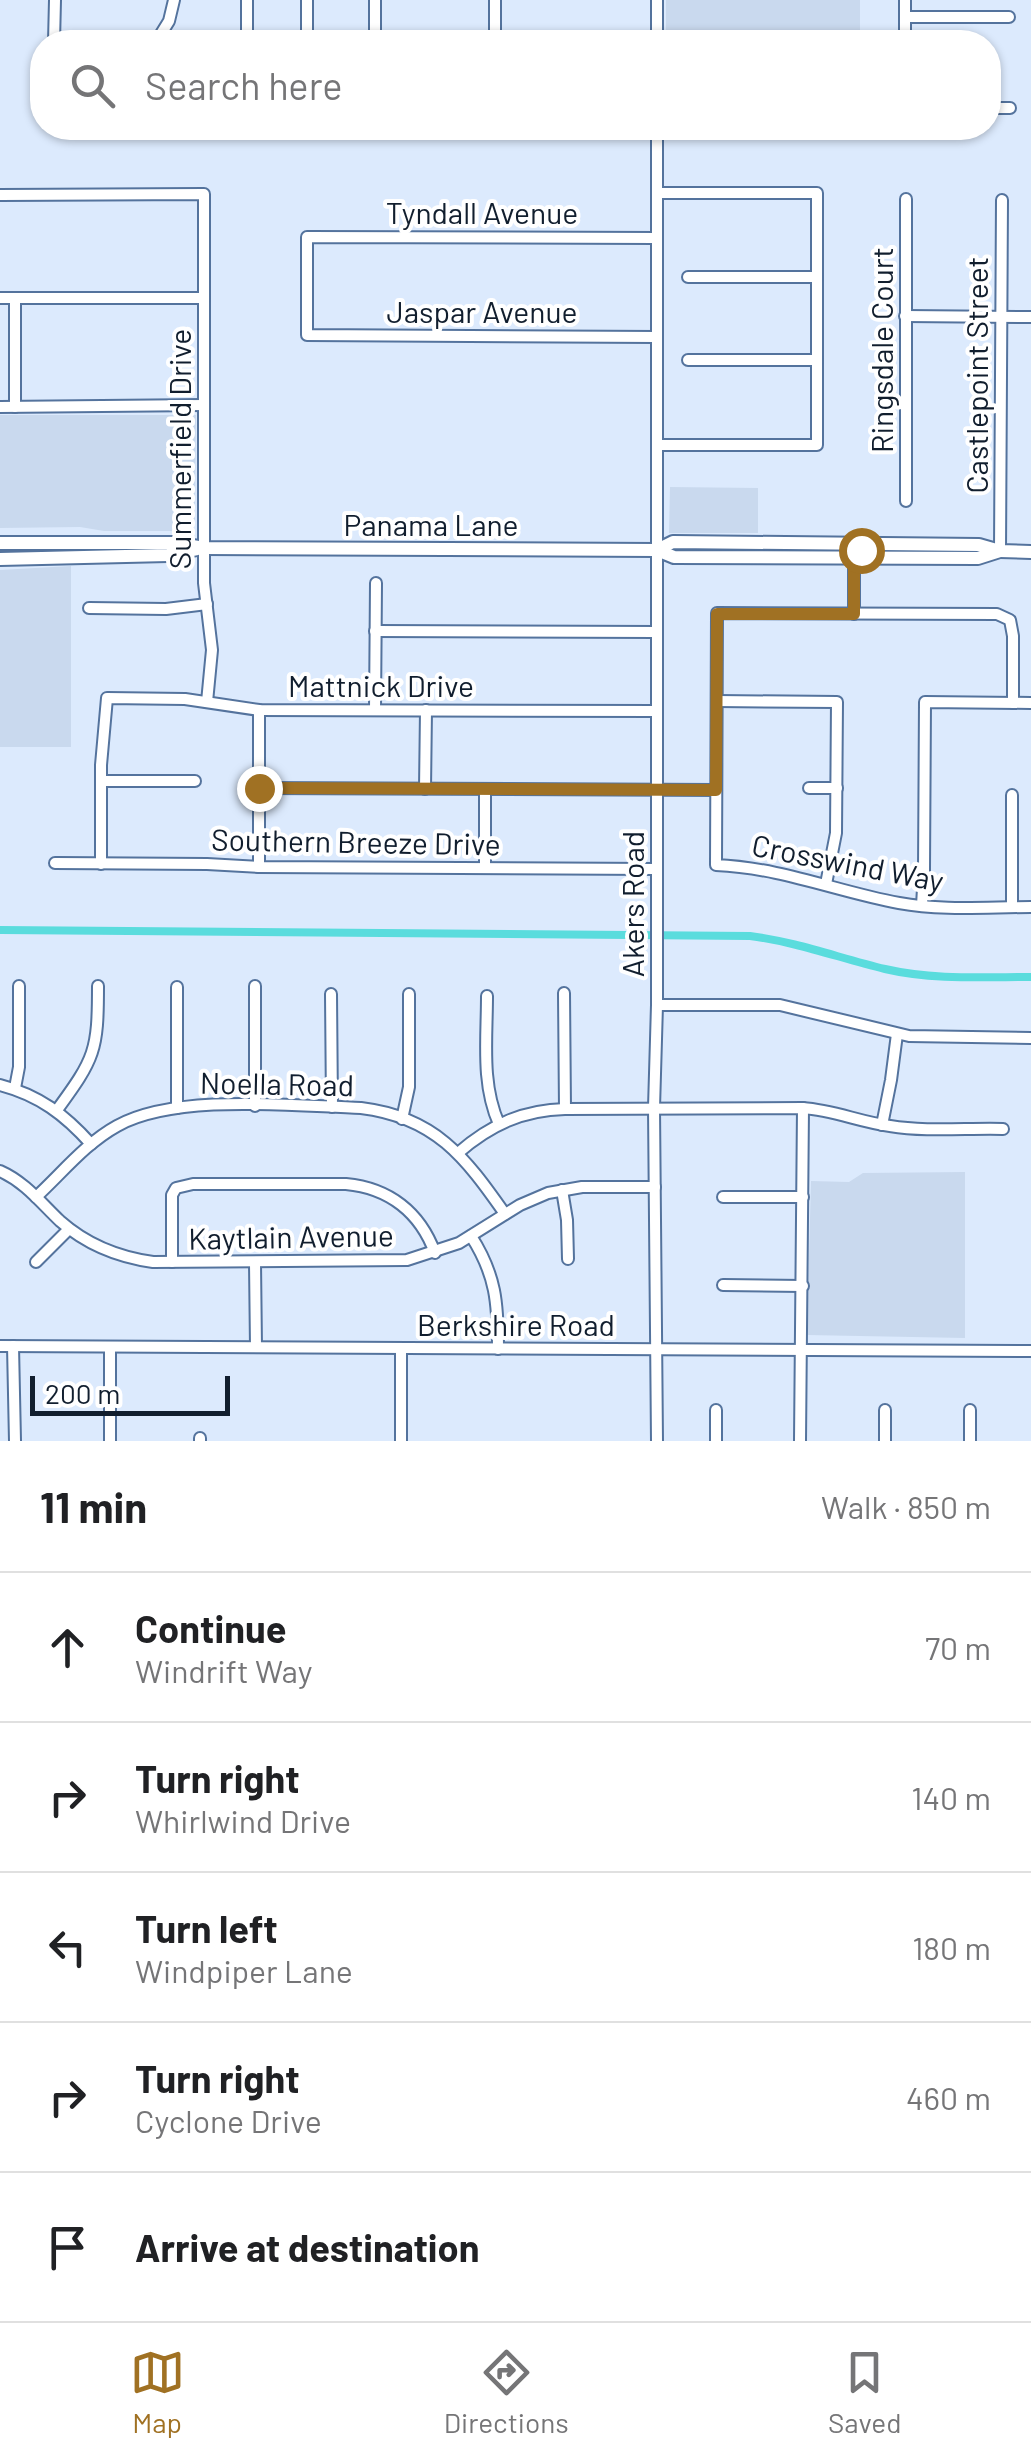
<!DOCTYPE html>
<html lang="en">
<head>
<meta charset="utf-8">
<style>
  body { margin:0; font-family:Barlow,sans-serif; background:#f2f2f2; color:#202124 }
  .scale { position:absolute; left:30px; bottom:25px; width:200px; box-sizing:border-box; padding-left:10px; border:5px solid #111e2e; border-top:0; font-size:28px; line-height:35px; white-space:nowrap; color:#111e2e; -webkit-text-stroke:8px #fff; paint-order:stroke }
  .stop { position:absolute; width:30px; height:30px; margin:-22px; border:8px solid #a07123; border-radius:50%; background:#fff }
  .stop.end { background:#a07123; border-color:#fff; box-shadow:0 2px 10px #0008 }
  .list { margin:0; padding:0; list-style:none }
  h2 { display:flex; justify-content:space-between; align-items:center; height:130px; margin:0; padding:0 40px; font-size:42px }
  h2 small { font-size:32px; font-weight:400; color:#757577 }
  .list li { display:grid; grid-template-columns:65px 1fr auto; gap:30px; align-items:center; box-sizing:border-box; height:150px; padding:0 40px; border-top:2px solid #e0e0e0 }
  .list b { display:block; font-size:38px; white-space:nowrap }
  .list p { margin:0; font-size:32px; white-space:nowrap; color:#757577 }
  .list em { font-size:32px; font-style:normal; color:#757577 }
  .icon { flex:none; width:55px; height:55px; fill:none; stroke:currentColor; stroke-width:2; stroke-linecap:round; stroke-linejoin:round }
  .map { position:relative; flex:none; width:1031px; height:1441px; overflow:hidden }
  .search { position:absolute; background:#fff; box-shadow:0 2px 8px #0004; left:30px; right:30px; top:30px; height:110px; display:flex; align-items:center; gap:25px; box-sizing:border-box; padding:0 35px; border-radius:40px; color:#757577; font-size:38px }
  .sheet { height:880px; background:#fff }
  nav { display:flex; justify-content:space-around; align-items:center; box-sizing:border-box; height:140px; border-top:2px solid #e0e0e0; background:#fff; font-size:28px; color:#757577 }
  nav a { display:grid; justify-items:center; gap:5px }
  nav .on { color:#a07123 }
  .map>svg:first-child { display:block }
  .built { fill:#c9d9ee }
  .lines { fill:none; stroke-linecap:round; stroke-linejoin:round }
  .canal { stroke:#5adcdd; stroke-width:8 }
  .minor-casing { stroke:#54739d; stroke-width:14 }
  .major-casing { stroke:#54739d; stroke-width:16 }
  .minor { stroke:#fff; stroke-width:10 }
  .major { stroke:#fff; stroke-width:12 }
  .route { stroke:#a07123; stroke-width:12 }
  .labels { text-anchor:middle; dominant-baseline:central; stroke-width:8; stroke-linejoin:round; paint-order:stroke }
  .street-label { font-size:30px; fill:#111e2e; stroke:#fff }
</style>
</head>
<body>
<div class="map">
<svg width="1031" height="1441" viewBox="0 0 1031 1441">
  <rect width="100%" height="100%" fill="#dceafd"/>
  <!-- built -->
  <g class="built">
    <rect x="666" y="0" width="194" height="42"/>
    <path d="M 0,415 L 196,415 L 195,525 L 189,531 L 104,531 L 80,527 L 0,528 Z"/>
    <path d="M 670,487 L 758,488 L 758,533 L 669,533 Z"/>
    <path d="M 71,566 L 71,747 L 0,747 L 0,570 Z"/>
    <path d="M 965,1172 L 965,1338 L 807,1335 L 811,1181 L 849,1182 L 863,1173 Z"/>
  </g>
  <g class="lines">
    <!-- canal -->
    <path class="canal" d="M 0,930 L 750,936 C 797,942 839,958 885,969 C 932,980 983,977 1031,977"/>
    <defs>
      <g id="minor">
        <path d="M 905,17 L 1009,17"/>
        <path d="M 54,42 L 55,0"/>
        <path d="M 156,42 L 169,21 L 174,0"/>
        <path d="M 247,42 L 247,0"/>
        <path d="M 307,42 L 307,0"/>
        <path d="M 375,42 L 375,0"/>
        <path d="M 495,42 L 495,0"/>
        <path d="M 657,42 L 657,0"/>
        <path d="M 905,42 L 905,0"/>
        <path d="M 988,108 L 1010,108"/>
        <path d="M 657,193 L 817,193 L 817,445 L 657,445"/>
        <path d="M 0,195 L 204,194 L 204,583 L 212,650 L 207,702"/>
        <path d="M 657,238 L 307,237 L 307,335 L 657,337"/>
        <path d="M 688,277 L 817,277"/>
        <path d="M 0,298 L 204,298"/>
        <path d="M 905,316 L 1031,317"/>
        <path d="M 688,360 L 817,360"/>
        <path d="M 0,407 L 204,405"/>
        <path d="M 15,407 L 15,298"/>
        <path d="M 906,501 L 906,199"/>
        <path d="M 1000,551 L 1002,200"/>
        <path d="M 89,608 L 166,609 L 207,604"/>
        <path d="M 854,614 L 854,556"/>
        <path d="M 375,631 L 657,632"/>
        <path d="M 717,701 L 837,702 L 836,833 L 826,884"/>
        <path d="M 1013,703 L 1013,636 L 1010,620 L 997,614 L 717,613 L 716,865 C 783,868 835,891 899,903 C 942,911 987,907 1031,907"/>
        <path d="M 259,710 L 259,867"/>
        <path d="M 375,710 L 376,583"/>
        <path d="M 101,781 L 195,781"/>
        <path d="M 259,788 L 716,790"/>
        <path d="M 809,788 L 837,788"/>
        <path d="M 425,789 L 426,710"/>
        <path d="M 55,863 L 207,864 L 259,867 L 657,869"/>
        <path d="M 101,864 L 101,765 L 107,698 L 185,699 L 259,710 L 657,711"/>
        <path d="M 485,868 L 485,789"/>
        <path d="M 922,906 L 924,870 L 925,702 L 1031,703"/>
        <path d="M 1012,907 L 1012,795"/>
        <path d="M 255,986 L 255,1106"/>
        <path d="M 564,993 L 565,1109"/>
        <path d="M 331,994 L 332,1107"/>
        <path d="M 487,996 C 487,1039 481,1084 499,1124"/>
        <path d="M 657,1005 L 780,1005 L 909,1036 L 1031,1038"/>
        <path d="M 0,1085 C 39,1095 65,1115 91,1144"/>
        <path d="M 15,1088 L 19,1067 L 19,986"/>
        <path d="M 177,1108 L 177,987"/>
        <path d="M 57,1110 C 95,1058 98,1051 98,986"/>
        <path d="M 402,1119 L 409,1087 L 409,994"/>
        <path d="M 882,1125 L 891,1080 L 897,1034"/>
        <path d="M 458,1153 C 490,1125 523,1110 565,1109 L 803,1108 C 833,1110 860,1122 890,1126 C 926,1132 966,1128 1003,1129"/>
        <path d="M 0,1171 C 25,1182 41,1203 60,1221 C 87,1245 117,1257 153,1262 L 407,1260 L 459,1243 L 520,1205 L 548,1193 L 582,1187 L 655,1187"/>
        <path d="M 562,1190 L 567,1220 L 568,1259"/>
        <path d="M 36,1197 C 62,1173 86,1143 117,1126 C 176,1093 293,1106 361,1108 C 435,1117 465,1157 505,1214"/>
        <path d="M 723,1197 L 803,1197"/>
        <path d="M 471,1236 C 496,1275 498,1303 498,1349"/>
        <path d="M 36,1262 L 69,1229"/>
        <path d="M 172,1262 L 172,1195 L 176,1188 L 193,1184 L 346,1184 C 389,1188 420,1212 435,1253"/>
        <path d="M 255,1263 L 256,1347"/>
        <path d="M 723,1285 L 803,1286"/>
        <path d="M 0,1346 L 1031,1351"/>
        <path d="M 13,1346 L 15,1441"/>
        <path d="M 110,1347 L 110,1441"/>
        <path d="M 716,1410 L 716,1441"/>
        <path d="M 885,1410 L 885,1441"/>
        <path d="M 970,1410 L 970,1441"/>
        <path d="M 200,1438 L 200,1441"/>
        <path d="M 401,1441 L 401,1348"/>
        <path d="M 657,1441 L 654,1108 L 657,1005 L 657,128"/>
        <path d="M 800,1441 L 803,1108"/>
      </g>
      <g id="major">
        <path d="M 0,543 L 175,543 L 204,548 L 657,550 L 674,557 L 978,558 L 1000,551"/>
        <path d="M 657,550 L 673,542 L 979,545 L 1000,551 L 1031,552"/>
        <path d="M 0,559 L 168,555 L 197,549"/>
      </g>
    </defs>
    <!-- minor casing -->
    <use href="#minor" class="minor-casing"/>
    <!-- major casing -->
    <use href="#major" class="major-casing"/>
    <!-- minor -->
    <use href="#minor" class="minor"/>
    <!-- major -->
    <use href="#major" class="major"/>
  </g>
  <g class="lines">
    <!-- route -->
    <path class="route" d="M 259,788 L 716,790 L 717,614 L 854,614 L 854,556 L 861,550"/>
  </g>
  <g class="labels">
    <!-- street labels -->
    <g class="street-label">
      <text x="482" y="212">Tyndall Avenue</text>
      <text x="482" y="311">Jaspar Avenue</text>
      <text transform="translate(881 350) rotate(-90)">Ringsdale Court</text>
      <text transform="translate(976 375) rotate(-90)">Castlepoint Street</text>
      <text transform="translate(179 449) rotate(-90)">Summerfield Drive</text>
      <text x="431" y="524">Panama Lane</text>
      <text x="381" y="685">Mattnick Drive</text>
      <text transform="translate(356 841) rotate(1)">Southern Breeze Drive</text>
      <text transform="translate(848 862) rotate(11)">Crosswind Way</text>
      <text transform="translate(632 904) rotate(-90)">Akers Road</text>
      <text transform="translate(277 1083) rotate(1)">Noella Road</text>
      <text transform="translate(291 1236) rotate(-1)">Kaytlain Avenue</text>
      <text x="516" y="1324">Berkshire Road</text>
    </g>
  </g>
</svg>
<div class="scale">200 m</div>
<div class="stop" style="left:861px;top:550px"></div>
<div class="stop end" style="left:259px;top:788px"></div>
<div class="search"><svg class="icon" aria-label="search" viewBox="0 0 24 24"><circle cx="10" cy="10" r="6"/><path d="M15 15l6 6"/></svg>Search here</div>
</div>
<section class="sheet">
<h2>11 min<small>Walk · 850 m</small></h2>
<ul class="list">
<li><svg class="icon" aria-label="ahead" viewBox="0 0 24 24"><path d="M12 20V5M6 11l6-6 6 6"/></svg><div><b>Continue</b><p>Windrift Way</p></div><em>70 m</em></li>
<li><svg class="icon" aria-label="right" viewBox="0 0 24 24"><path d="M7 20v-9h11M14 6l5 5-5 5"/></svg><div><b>Turn right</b><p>Whirlwind Drive</p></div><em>140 m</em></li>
<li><svg class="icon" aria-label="left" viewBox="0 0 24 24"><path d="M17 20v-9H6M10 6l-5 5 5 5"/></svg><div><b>Turn left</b><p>Windpiper Lane</p></div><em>180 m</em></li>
<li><svg class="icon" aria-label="right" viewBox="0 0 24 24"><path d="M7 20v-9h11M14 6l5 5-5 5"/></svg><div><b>Turn right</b><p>Cyclone Drive</p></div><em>460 m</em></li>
<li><svg class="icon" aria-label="arrive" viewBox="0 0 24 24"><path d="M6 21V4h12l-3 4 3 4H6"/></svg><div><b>Arrive at destination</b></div></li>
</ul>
</section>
<nav>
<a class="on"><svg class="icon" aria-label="map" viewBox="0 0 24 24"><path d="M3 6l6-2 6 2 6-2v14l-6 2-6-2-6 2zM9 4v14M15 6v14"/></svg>Map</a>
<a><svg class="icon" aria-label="directions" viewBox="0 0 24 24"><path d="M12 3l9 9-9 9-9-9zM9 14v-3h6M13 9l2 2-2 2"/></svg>Directions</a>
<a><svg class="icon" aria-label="saved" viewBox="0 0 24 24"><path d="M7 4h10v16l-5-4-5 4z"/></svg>Saved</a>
</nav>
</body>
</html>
